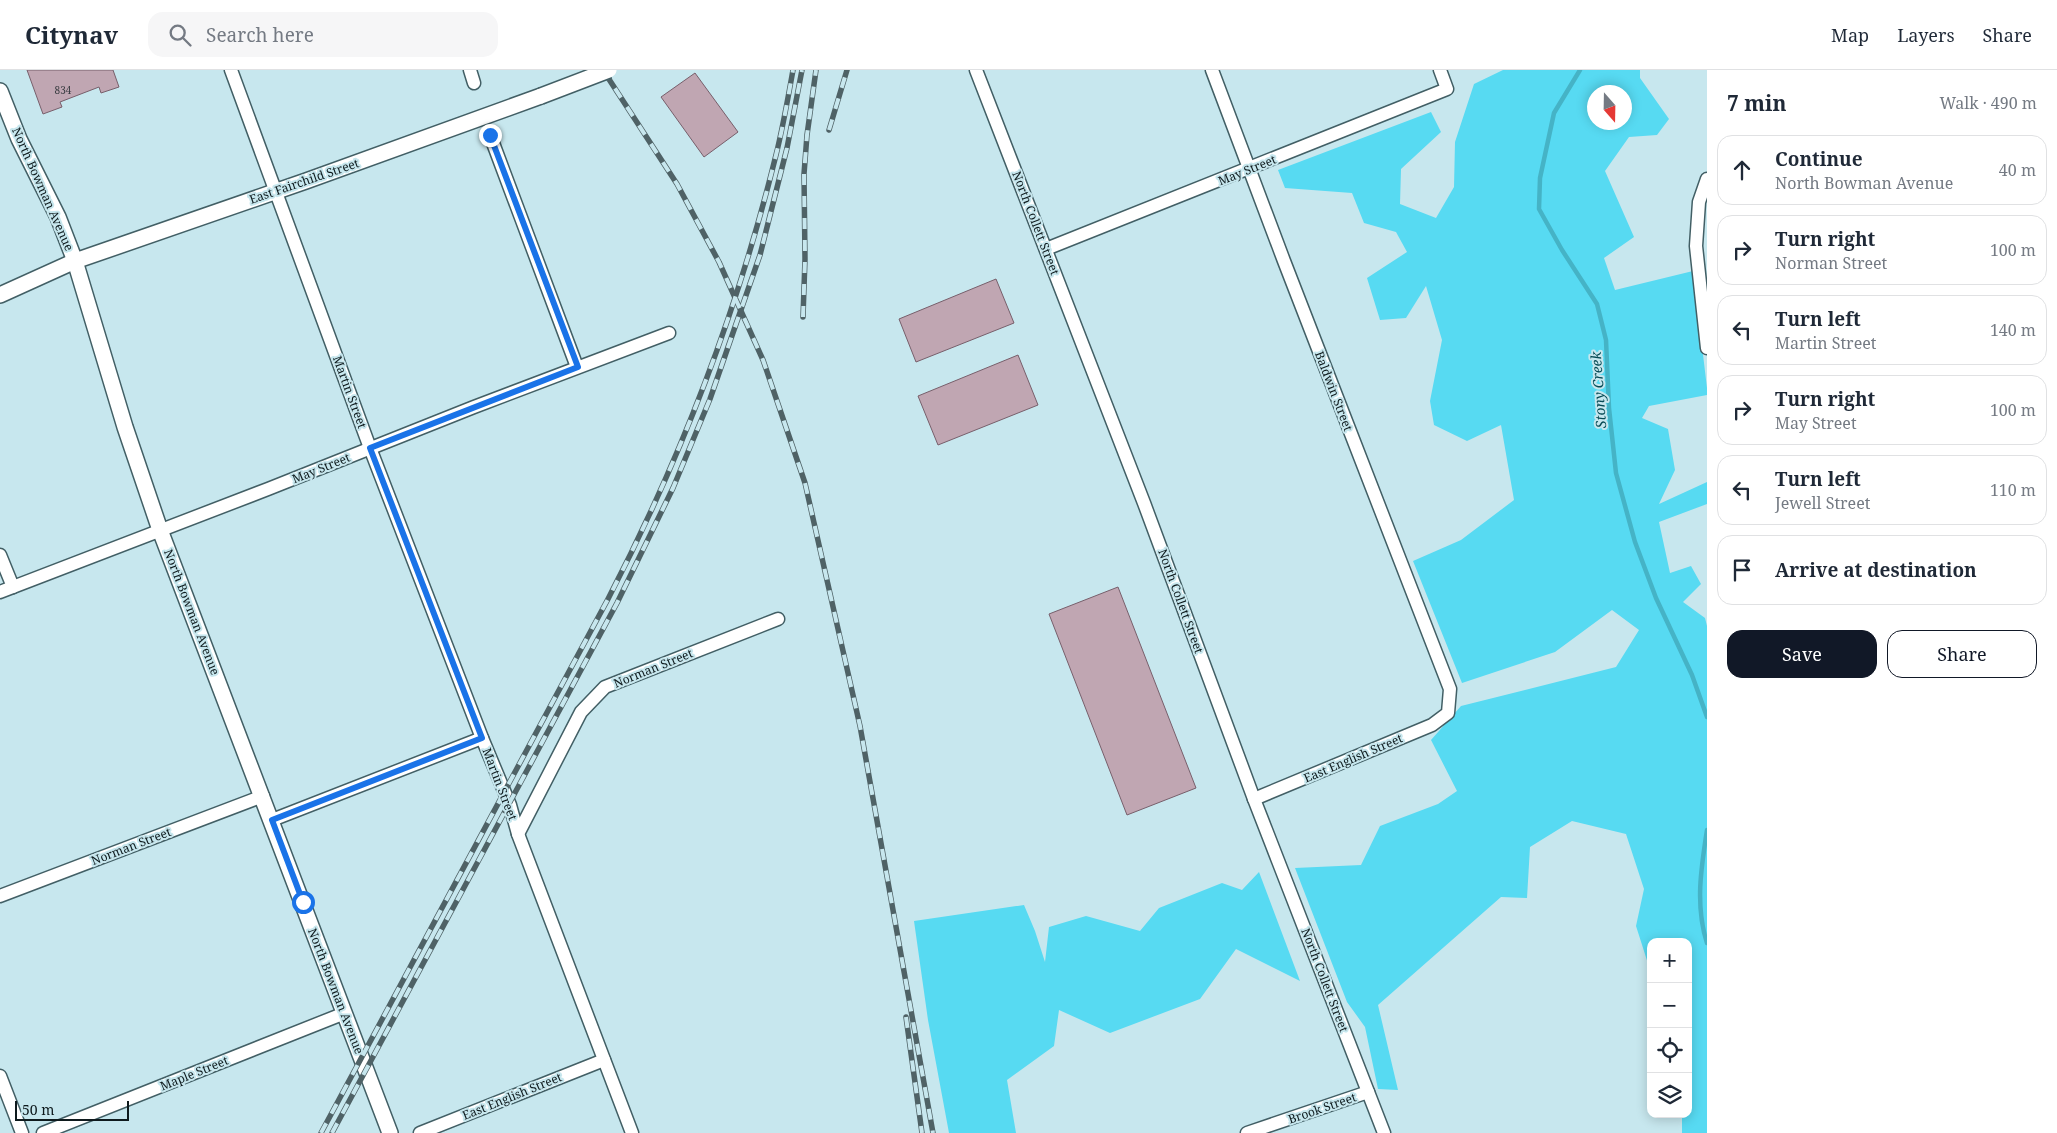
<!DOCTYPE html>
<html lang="en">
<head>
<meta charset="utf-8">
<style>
  body { margin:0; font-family:"Noto Serif",serif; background:#f6f6f7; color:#1f2937 }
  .controls { position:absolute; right:15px; bottom:15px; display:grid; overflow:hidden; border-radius:10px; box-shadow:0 2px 12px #0003 }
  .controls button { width:45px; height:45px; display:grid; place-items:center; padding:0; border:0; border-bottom:1px solid #e0e1e3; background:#fff; color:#1f2937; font:25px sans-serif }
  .compass { position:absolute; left:1587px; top:15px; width:45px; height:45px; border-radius:50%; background:#fff; box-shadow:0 2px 12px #0003; rotate:160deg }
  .scale { position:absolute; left:15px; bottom:12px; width:114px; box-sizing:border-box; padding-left:5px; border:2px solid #0e1a1d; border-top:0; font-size:14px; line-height:18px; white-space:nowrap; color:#0e1a1d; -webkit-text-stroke:4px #c7e7ee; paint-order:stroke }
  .stop { position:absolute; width:15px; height:15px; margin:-11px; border:4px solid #1a73e8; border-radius:50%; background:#fff }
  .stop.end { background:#1a73e8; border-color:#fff; box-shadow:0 1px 5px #0008 }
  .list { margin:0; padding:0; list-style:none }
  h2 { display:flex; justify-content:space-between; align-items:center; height:65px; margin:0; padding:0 20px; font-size:21px }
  h2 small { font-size:16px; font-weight:400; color:#747a83 }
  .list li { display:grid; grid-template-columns:32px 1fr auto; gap:15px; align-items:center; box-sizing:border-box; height:70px; margin:0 10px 10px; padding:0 10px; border:1px solid #e0e1e3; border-radius:15px }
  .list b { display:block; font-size:19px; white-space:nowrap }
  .list p { margin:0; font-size:16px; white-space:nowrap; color:#747a83 }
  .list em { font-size:16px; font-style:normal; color:#747a83 }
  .actions { display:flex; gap:10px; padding:15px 20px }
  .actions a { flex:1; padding:11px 0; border:1px solid #111827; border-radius:15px; text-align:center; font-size:18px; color:#111827 }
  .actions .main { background:#111827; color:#fff }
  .icon { flex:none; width:28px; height:28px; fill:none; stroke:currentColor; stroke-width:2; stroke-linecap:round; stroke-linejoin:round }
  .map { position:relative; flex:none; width:1707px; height:1063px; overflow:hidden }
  header { display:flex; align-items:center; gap:30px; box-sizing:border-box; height:70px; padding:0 25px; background:#fff; border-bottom:1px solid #e0e1e3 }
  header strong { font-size:24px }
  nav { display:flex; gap:28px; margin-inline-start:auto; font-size:18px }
  .search { width:350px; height:45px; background:#f6f6f7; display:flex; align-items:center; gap:12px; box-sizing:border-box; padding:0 18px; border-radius:15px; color:#747a83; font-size:19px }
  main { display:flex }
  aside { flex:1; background:#fff }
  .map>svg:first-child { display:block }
  .green { fill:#57daf2; fill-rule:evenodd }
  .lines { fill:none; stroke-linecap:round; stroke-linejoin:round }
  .stream { stroke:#45b3c6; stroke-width:4.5 }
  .building { fill:#c0a6b2; stroke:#775f6b }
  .minor-casing { stroke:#425f65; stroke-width:15 }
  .tertiary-casing { stroke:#425f65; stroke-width:18 }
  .minor { stroke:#fff; stroke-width:12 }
  .tertiary { stroke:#fff; stroke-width:15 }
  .rail-casing { stroke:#4f6266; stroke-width:5.5 }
  .rail { stroke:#c7e7ee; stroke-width:4; stroke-dasharray:11; stroke-linecap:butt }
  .tertiary-bridge-casing { stroke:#425f65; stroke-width:18; stroke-linecap:butt }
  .tertiary-bridge { stroke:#fff; stroke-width:15 }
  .route { stroke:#1a73e8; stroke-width:6 }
  .labels { text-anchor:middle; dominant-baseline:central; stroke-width:4; stroke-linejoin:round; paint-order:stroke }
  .number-label { font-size:10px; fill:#3a3d42 }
  .street-label { font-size:12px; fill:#0e1a1d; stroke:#c7e7ee }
  .water-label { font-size:14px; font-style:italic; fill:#064a54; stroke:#c7e7ee }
</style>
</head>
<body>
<header>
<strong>Citynav</strong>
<div class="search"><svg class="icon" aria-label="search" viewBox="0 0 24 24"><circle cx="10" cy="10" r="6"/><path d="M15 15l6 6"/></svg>Search here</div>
<nav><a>Map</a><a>Layers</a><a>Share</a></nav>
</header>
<main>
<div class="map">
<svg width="1707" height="1063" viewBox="0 0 1707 1063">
  <rect width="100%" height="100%" fill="#c7e7ee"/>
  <!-- green -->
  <g class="green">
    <path d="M 1503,0 L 1640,0 L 1640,8 L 1669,49 L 1657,65 L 1629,67 L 1605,101 L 1634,167 L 1604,188 L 1615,220 L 1693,201 L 1707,318 L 1707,325 L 1649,336 L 1642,348 L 1668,359 L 1675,400 L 1659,434 L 1707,412 L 1707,434 L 1659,452 L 1670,503 L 1691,496 L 1701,514 L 1683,532 L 1705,548 L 1707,556 L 1707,1063 L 1682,1063 L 1682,1044 L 1688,1044 L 1688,872 L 1651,872 L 1651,903 L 1636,856 L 1644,819 L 1626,764 L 1572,751 L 1530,777 L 1527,828 L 1501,827 L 1378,935 L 1398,1020 L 1378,1019 L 1365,957 L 1347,932 L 1295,798 L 1361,795 L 1380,756 L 1438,734 L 1457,721 L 1431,670 L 1461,636 L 1616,597 L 1639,560 L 1612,540 L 1555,582 L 1462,613 L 1413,491 L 1461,470 L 1514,430 L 1501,355 L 1467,371 L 1434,355 L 1430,331 L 1442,270 L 1426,216 L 1406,248 L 1380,250 L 1367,208 L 1407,182 L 1396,162 L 1364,153 L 1352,123 L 1285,118 L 1278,100 L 1431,42 L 1441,62 L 1401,99 L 1400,134 L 1436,148 L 1454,117 L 1455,72 L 1474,14 ZM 1594,22 L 1624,22 L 1624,52 L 1594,52 Z"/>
    <path d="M 1259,802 L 1300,911 L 1236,879 L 1200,929 L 1110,963 L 1059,940 L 1054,976 L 1007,1010 L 1016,1063 L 949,1063 L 928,950 L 914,851 L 1024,835 L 1035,861 L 1045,892 L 1049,857 L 1086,846 L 1140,861 L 1159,838 L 1222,813 L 1242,820 Z"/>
  </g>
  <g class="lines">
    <!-- stream -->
    <g class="stream">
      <path d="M 1580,0 L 1554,43 L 1540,108 L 1539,139 L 1562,180 L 1597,234 L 1606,270 L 1609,338 L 1616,403 L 1635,472 L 1656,528 L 1692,605 L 1707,647"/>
      <path d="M 1707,760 C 1701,798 1695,836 1707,873"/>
    </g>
  </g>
  <!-- building -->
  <g class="building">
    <path d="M 27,0 L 113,0 L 119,17 L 101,23 L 99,17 L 60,32 L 62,37 L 43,44 Z"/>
    <path d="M 695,3 L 738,62 L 704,87 L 661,27 Z"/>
    <path d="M 996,209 L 1014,253 L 916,292 L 899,249 Z"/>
    <path d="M 1018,285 L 1038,335 L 938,375 L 918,326 Z"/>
    <path d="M 1118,517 L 1196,718 L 1127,745 L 1049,544 Z"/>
  </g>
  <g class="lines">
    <defs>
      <g id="minor">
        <path d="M 231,0 L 370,378 L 482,668 L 510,735 L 518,764 L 632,1063"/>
        <path d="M 470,0 L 474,13"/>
        <path d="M 976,0 L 1144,433 L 1254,729 L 1384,1063"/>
        <path d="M 1212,0 L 1284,191 L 1450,619 L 1448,643 L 1432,655 L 1254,729"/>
        <path d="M 490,65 L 577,297"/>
        <path d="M 1707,109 L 1699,132 L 1696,176 L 1707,278"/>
        <path d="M 1046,179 L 1447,19 L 1440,0"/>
        <path d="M 0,485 L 13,517"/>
        <path d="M 0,522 L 268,419 L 474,337 L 669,263"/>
        <path d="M 272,750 L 482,668"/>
        <path d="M 518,764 L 581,642 L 605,617 L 778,549"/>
        <path d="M 0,826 L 263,726"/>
        <path d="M 0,1006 L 22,1063"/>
        <path d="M 43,1063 L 345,943"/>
        <path d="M 420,1063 L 604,990"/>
        <path d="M 1247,1063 L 1368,1022"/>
      </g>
      <g id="tertiary">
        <path d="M 0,21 L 19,69 L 58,147 L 75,191 L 125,357 L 160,460 L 390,1063"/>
        <path d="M 0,225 L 75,191 L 306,111 L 541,26"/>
      </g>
    </defs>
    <!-- minor casing -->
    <use href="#minor" class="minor-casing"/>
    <!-- tertiary casing -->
    <use href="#tertiary" class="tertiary-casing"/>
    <!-- minor -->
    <use href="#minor" class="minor"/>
    <!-- tertiary -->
    <use href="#tertiary" class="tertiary"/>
    <defs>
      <g id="rail">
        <path d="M 603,0 L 677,114 L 719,192 L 763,290 L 805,413 L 860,656 L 933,1063"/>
        <path d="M 829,60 L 847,0"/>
        <path d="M 803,247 L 805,189 L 804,104 L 807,65 L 816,0"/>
        <path d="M 906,947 L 922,1063"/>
        <path d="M 321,1063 L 608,529 C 681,388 738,240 776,85 C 783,57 788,28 793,0"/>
        <path d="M 332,1063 L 617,533 L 673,418 L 710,329 L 760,185 L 787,78 L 802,0"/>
      </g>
    </defs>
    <!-- rail casing -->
    <use href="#rail" class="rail-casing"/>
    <!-- rail -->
    <use href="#rail" class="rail"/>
    <defs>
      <path id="tertiary-bridge" d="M 541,26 L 609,0"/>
    </defs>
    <!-- tertiary-bridge casing -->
    <use href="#tertiary-bridge" class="tertiary-bridge-casing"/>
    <!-- tertiary-bridge -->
    <use href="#tertiary-bridge" class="tertiary-bridge"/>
  </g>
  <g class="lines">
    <!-- route -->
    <path class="route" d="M 303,832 L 272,750 L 482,668 L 370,378 L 578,297 L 490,65"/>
  </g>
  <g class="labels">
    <!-- number labels -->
    <g class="number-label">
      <text x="63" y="20">834</text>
    </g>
    <!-- street labels -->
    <g class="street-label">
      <text transform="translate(1247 100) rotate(-22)">May Street</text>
      <text transform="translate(304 111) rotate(-19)">East Fairchild Street</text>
      <text transform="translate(43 119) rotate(66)">North Bowman Avenue</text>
      <text transform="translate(1036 153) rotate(69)">North Collett Street</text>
      <text transform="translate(1334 321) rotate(69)">Baldwin Street</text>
      <text transform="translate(350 322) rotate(70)">Martin Street</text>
      <text transform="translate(321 398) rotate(-22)">May Street</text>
      <text transform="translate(1181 531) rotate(70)">North Collett Street</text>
      <text transform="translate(192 542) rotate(69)">North Bowman Avenue</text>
      <text transform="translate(653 598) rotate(-22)">Norman Street</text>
      <text transform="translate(1353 688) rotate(-23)">East English Street</text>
      <text transform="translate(500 714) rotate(69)">Martin Street</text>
      <text transform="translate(131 776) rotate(-21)">Norman Street</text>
      <text transform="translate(1325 910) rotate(69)">North Collett Street</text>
      <text transform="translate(336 921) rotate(69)">North Bowman Avenue</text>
      <text transform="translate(194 1003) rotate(-22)">Maple Street</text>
      <text transform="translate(512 1026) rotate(-22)">East English Street</text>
      <text transform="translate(1322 1038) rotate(-19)">Brook Street</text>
    </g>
    <!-- water labels -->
    <g class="water-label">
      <text transform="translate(1598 320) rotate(-94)">Stony Creek</text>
    </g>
  </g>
</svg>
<div class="controls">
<button>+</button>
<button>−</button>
<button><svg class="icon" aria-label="locate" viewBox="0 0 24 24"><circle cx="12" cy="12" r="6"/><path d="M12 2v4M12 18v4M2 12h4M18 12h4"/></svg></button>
<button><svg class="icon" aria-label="layers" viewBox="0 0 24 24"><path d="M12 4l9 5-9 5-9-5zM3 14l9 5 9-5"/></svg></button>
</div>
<svg class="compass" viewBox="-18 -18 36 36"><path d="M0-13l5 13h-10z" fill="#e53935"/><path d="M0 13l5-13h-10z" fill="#747a83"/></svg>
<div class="scale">50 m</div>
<div class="stop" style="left:303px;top:832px"></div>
<div class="stop end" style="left:490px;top:65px"></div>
</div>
<aside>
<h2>7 min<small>Walk · 490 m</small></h2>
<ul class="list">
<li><svg class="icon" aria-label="ahead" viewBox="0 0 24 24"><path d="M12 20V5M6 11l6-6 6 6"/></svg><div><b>Continue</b><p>North Bowman Avenue</p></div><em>40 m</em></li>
<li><svg class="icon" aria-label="right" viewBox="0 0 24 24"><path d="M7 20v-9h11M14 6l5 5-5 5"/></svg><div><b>Turn right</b><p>Norman Street</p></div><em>100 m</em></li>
<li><svg class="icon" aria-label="left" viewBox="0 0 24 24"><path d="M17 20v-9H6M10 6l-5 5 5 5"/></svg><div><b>Turn left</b><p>Martin Street</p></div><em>140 m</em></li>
<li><svg class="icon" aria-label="right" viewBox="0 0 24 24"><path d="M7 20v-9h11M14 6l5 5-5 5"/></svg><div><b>Turn right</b><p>May Street</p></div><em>100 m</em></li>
<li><svg class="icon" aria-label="left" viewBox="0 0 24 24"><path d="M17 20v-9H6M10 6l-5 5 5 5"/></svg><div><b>Turn left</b><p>Jewell Street</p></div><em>110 m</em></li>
<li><svg class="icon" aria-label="arrive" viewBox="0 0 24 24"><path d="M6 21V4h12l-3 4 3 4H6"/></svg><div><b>Arrive at destination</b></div></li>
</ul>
<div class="actions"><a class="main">Save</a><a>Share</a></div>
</aside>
</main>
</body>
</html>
